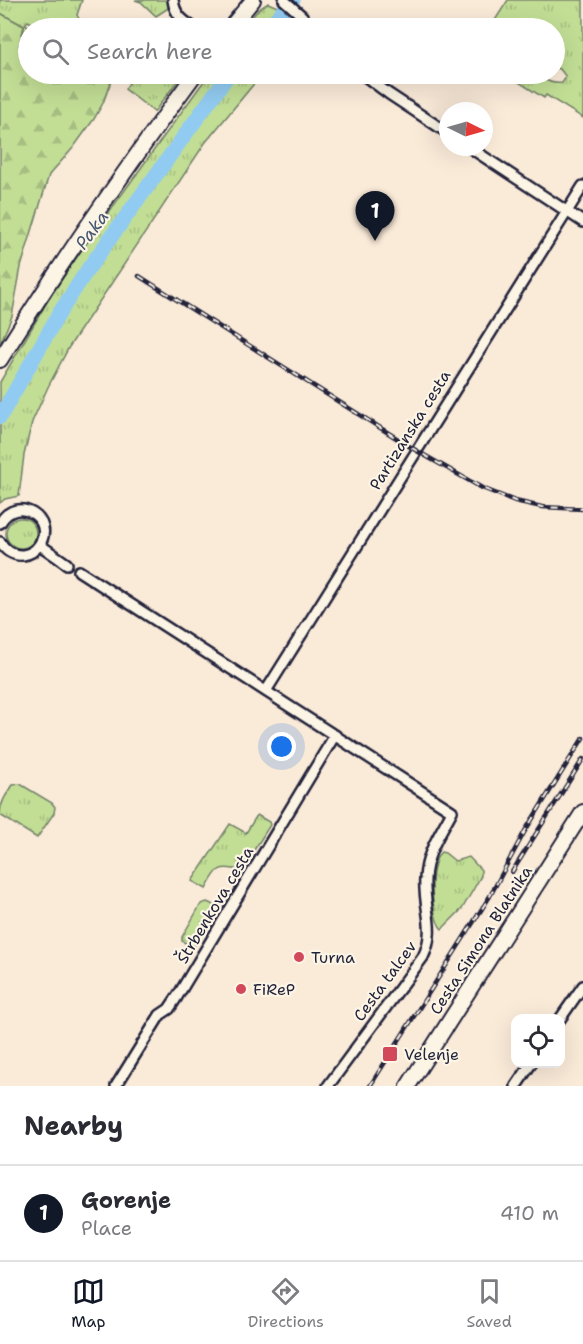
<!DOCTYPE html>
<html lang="en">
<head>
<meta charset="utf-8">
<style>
  body { margin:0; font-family:"Shantell Sans",sans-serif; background:#f7f7f7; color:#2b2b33 }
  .controls { position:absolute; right:18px; bottom:18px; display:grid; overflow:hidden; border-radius:12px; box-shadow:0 6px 24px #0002 }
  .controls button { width:54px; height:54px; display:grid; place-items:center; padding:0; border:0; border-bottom:2px solid #e1e1e2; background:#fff; color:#2b2b33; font:30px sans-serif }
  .compass { position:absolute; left:439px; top:102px; width:54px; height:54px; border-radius:50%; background:#fff; box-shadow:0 6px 24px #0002; rotate:95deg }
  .you { position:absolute; left:282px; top:747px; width:21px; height:21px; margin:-15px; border:4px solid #fff; border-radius:50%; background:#1a73e8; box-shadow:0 0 0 9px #1a73e833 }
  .badge { display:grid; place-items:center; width:39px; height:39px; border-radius:50%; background:#111827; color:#fff; font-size:20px; font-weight:700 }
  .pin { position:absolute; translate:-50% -50px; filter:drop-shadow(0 2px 3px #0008) }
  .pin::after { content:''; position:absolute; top:32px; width:21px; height:18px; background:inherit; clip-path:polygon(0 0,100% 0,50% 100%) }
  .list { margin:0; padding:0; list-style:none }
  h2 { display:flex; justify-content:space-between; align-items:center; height:78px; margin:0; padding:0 24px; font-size:26px }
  h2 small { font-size:20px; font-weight:400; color:#7c7c81 }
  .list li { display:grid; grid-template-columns:39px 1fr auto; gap:18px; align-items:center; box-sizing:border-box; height:96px; padding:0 24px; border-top:2px solid #e1e1e2 }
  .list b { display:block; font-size:22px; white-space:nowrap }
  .list p { margin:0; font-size:20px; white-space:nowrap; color:#7c7c81 }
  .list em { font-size:20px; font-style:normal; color:#7c7c81 }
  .icon { flex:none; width:33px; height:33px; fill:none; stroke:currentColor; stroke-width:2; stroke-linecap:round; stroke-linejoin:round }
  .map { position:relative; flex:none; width:583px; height:1086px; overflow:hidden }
  .search { position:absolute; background:#fff; box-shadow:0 6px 24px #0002; left:18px; right:18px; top:18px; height:66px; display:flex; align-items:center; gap:15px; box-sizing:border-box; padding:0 21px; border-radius:33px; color:#7c7c81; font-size:22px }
  .sheet { height:174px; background:#fff }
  nav { display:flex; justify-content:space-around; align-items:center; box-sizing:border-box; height:84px; border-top:2px solid #e1e1e2; background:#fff; font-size:16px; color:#7c7c81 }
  nav a { display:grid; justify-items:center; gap:3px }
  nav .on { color:#111827 }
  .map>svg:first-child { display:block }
  .grass { fill:url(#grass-tufts); stroke:#728068; stroke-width:1.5 }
  .forest { fill:url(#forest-firs); stroke:#728068; stroke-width:1.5 }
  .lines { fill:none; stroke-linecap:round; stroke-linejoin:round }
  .river { stroke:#92cbf1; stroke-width:15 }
  .street-casing { stroke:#22223b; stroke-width:14 }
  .secondary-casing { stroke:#22223b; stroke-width:18 }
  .street { stroke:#fcf5e5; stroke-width:9 }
  .secondary { stroke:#fcf5e5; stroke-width:14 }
  .rail-casing { stroke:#22223b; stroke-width:4.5 }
  .rail { stroke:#fcf5e5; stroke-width:2; stroke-dasharray:7; stroke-linecap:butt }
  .poi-dot { fill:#d1495b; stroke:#fcf5e5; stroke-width:2 }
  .labels { text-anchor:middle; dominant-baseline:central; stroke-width:4.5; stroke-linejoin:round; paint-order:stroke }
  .street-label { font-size:16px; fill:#22223b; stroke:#fcf5e5 }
  .poi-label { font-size:16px; fill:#22223b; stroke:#fcf5e5; text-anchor:start }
  .water-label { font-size:18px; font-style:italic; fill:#445572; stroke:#fcf5e5 }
</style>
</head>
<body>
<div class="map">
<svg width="583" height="1086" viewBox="0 0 583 1086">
  <defs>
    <pattern id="grass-tufts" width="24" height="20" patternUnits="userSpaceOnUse" patternTransform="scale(1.5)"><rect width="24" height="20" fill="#c2de95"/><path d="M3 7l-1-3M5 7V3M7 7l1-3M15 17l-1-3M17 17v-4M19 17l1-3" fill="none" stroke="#a6be81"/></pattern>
    <pattern id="forest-firs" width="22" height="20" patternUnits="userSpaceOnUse" patternTransform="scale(1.5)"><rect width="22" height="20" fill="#c2de95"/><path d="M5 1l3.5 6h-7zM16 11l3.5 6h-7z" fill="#a6be81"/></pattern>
  </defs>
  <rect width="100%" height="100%" fill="#faead8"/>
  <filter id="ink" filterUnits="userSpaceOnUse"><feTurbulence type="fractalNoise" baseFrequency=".0167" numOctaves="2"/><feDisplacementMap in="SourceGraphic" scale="12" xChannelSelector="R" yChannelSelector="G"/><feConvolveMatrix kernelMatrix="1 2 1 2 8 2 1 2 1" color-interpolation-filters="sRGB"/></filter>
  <g filter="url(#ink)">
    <!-- grass -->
    <g class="grass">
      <path d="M 0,0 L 82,0 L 77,15 L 84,28 L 40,28 L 28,21 L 25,24 L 32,28 L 28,28 L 28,49 L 19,46 L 24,34 L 24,26 L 0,13 Z"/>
      <path d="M 135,0 L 172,0 L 170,7 L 156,16 L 141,2 Z"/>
      <path d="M 508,0 L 583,0 L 583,118 L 546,95 L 544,98 L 506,74 L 540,74 C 545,82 552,84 562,83 L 566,77 L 560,69 L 555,68 L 554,28 L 490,28 Z"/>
      <path d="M 268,3 L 280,8 L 263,28 L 243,28 L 259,9 Z"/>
      <path d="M 286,13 L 295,21 L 296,28 L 273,28 Z"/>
      <path d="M 135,74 L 183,74 L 154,112 L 125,89 Z"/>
      <path d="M 209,74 L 224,74 L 88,263 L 43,333 L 0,410 L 0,382 L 50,297 L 83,248 Z"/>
      <path d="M 233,74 L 262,74 L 205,143 L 69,347 L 48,387 L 32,422 L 24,455 L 19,496 L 5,499 L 0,503 L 0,423 L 47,338 L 82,284 Z"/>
      <circle cx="21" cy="533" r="15"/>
      <path d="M 20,784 L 52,803 L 55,807 L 54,813 L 37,838 L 0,815 C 0,803 6,795 13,785 Z"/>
      <path d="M 257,815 L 269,822 L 270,825 L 244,866 L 239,870 C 217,865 217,870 206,889 L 192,881 L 230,824 L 246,833 Z"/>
      <path d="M 441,852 L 445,853 L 455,861 L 469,857 L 481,870 L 481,876 L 462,909 L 442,929 C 430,917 428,864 441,852 Z"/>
      <path d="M 207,902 L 214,905 L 216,911 L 193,948 L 182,941 L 182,937 L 201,904 Z"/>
    </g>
    <!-- forest -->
    <path class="forest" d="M 0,13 L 24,26 L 19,46 L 28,49 L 28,74 L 98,74 L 111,81 L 103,103 L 94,119 L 73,148 L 49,175 L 21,267 L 12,316 L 0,344 Z"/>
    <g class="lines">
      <!-- river -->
      <g class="river">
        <path d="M 267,28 L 293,0"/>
        <path d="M 0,417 L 60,312 L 88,269 L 229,74"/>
      </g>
      <defs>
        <g id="street">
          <path d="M 173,0 C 175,15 182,20 194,28"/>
          <path d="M 284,0 L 302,16 L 310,28"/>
          <path d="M 362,74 L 389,94 L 448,133"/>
          <path d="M 469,147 L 583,222"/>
          <path d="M 0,523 C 17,493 57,520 39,545 C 35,551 30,554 23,555 C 13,556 5,550 0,542"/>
          <path d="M 40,545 L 67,564"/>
          <path d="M 79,571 L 452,811 C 440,834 426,853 425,879 C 423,908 437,929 423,957 L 328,1086"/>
          <path d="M 266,691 L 583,186"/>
          <path d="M 560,1019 L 583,986"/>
          <path d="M 116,1086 L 160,1015 L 169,1009 L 177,997 L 335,735"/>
          <path d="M 516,1086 L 531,1064"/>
        </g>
        <g id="secondary">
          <path d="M 230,28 L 253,0"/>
          <path d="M 0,360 C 61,262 127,167 195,74"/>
          <path d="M 408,1086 L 583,812"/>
        </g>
      </defs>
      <!-- street casing -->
      <use href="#street" class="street-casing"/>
      <!-- secondary casing -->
      <use href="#secondary" class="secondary-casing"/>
      <!-- street -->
      <use href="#street" class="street"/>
      <!-- secondary -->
      <use href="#secondary" class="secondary"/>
      <defs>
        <g id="rail">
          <path d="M 139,276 L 417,451 L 482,488 L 515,501 L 542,507 L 583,509"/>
          <path d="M 512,872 L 583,759"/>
          <path d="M 370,1086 L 490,896 L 525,831 L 583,738"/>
        </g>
      </defs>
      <!-- rail casing -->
      <use href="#rail" class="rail-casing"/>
      <!-- rail -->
      <use href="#rail" class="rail"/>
    </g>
  </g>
  <!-- markers -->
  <g class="poi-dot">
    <circle cx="299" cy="957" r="6"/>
    <circle cx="241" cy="989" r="6"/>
    <rect x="382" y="1046" width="16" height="16" rx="3"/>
  </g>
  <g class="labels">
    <!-- street labels -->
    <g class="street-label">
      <text transform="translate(410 430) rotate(-58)">Partizanska cesta</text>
      <text transform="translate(215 905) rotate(-59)">Štrbenkova cesta</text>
      <text transform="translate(481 940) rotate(-57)">Cesta Simona Blatnika</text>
      <text transform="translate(385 981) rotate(-54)">Cesta talcev</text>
    </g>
    <!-- poi labels -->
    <g class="poi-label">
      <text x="311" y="957">Turna</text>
      <text x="253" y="989">FiReP</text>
      <text x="404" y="1054">Velenje</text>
    </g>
    <!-- water labels -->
    <g class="water-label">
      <text transform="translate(92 230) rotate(-54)">Paka</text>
    </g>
  </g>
</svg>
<div class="controls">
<button><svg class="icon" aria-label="locate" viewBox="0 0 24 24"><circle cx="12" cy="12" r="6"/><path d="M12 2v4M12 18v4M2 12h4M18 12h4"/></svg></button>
</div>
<svg class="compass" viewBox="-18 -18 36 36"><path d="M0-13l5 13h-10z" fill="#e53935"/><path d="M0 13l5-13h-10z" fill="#7c7c81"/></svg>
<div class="you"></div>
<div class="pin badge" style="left:375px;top:241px">1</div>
<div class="search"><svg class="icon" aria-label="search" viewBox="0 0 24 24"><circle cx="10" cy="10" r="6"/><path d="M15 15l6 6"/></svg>Search here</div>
</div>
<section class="sheet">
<h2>Nearby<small></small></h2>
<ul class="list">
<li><span class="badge">1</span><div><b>Gorenje</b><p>Place</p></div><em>410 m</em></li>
</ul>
</section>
<nav>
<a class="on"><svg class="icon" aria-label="map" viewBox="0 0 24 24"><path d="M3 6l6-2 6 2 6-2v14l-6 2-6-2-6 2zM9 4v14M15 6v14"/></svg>Map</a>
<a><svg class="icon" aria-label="directions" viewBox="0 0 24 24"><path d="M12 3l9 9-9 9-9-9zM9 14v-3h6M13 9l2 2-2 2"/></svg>Directions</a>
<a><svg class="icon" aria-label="saved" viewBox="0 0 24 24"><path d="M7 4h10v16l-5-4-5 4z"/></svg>Saved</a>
</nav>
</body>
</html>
